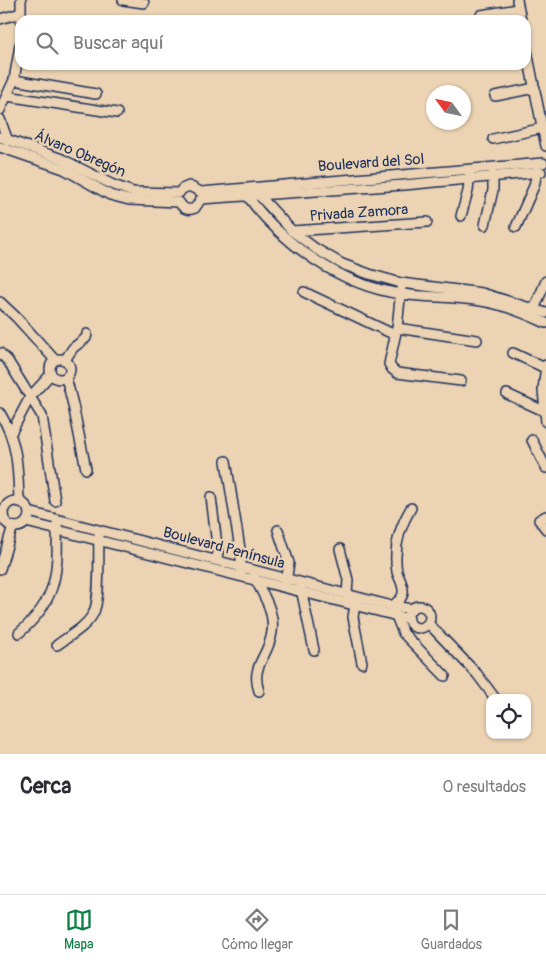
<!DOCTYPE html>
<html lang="es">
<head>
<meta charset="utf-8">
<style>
  body { margin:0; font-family:Pangolin,sans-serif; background:#f2f2f3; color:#2b2b33 }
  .controls { position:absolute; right:15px; bottom:15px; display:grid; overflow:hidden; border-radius:10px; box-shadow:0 1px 4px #0004 }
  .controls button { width:45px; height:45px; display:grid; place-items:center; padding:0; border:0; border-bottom:1px solid #e1e1e2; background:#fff; color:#2b2b33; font:25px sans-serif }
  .compass { position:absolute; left:426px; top:85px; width:45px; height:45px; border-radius:50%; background:#fff; box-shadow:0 1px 4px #0004; rotate:303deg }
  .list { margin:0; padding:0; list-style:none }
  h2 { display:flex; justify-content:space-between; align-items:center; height:65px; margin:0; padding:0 20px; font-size:21px }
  h2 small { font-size:16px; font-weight:400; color:#7c7c81 }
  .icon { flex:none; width:28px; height:28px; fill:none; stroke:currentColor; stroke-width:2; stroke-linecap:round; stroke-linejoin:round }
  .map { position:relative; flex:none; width:546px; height:754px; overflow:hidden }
  .search { position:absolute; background:#fff; box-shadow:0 1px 4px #0004; left:15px; right:15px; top:15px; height:55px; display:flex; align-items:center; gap:12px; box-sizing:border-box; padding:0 18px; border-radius:15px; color:#7c7c81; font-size:19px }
  .sheet { height:140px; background:#fff }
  nav { display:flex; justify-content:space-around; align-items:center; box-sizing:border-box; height:70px; border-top:1px solid #e1e1e2; background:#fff; font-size:14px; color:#7c7c81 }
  nav a { display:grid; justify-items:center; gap:2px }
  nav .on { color:#0b8043 }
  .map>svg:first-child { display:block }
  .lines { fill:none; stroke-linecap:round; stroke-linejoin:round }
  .street-casing { stroke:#1b2f5e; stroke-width:12 }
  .street { stroke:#ebd3b3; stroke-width:9 }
  .labels { text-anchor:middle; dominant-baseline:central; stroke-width:4.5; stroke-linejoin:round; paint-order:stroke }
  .street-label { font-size:15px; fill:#1b2f5e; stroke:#ebd3b3 }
</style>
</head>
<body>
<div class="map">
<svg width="546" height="754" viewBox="0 0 546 754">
  <rect width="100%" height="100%" fill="#ebd3b3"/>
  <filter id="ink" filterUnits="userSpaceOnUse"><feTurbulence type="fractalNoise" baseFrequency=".02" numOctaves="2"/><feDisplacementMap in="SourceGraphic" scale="10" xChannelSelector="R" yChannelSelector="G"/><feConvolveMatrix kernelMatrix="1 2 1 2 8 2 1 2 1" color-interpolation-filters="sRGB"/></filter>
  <g filter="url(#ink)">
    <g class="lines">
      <defs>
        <g id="street">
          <path d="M 21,0 L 21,20"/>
          <path d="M 123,0 L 144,3"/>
          <path d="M 517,0 L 521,20"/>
          <path d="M 481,15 L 518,9"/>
          <path d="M 0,19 L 21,13"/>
          <path d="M 526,46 L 546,146"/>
          <path d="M 14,80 L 96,94"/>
          <path d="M 7,96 L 117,113"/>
          <path d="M 495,96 L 535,88"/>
          <path d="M 0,110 L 14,80 L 20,45"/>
          <path d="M 0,119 L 8,141"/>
          <path d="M 0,137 L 62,159 L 113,185 L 133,192 L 179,193 L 182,189 L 189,186 L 201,192 L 543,163"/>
          <path d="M 493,139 L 543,128"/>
          <path d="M 0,147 L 64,169 L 110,195 L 129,200 L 179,202 C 183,209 188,211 195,208 L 201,199 L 404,185 L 541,172"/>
          <path d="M 257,193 L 292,231 L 316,249 L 342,264 L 369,274 L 401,283 L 482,293 L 546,313"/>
          <path d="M 246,194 C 281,243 341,286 402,294 C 428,298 455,296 481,301 C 502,304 527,314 546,323"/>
          <path d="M 461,216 L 468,191 L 470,172"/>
          <path d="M 485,225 L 493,190 L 493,175"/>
          <path d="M 516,227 L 534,186 L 537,172"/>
          <path d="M 292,231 L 427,222"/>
          <path d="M 401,289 L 397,328 L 389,364 L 392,369 L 397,373 L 461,381"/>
          <path d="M 304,292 L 395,335"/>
          <path d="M 0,302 L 16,317 L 55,360"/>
          <path d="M 532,314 L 546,281"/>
          <path d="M 397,328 L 477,340"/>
          <path d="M 0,353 L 8,361 L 42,416 L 55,501"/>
          <path d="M 513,353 L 545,368"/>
          <circle cx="60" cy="369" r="10"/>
          <path d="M 65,360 L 73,348 L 86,338 L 87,334"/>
          <path d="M 546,365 L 543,390 L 546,422"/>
          <path d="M 66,377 L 73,405 L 86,469"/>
          <path d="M 507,394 L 544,411"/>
          <path d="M 0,413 C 18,442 18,469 19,502"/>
          <path d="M 11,433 L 30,397 L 51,374"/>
          <path d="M 532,440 L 546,468"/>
          <path d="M 226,461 L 241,555 L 241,571"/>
          <path d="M 211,497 L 218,553 L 216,560"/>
          <circle cx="16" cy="514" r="13"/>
          <path d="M 411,508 C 399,528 393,548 397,572 C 399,578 403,584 403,590 C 404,598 398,601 392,606 L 403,633 L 445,676"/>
          <path d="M 29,512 L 392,606 L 412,609"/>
          <path d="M 546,516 L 539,520 L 546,529"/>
          <path d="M 26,522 L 409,619"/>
          <path d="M 278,530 L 289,563 L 286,582"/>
          <path d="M 340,549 L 348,580 L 347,594 L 355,605 L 353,617 L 362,663"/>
          <path d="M 0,569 L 12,529 L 15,527"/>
          <path d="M 254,577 C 263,594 275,612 272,632 C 269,657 250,665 259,691"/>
          <path d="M 301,589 L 314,650"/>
          <circle cx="419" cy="617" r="11"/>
          <path d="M 428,623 L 477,674 L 495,698"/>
          <path d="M 19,633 C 58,600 58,572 57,525"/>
          <path d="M 57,645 C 69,636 86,627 93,614 C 101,600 98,553 99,535"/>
        </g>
      </defs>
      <!-- street casing -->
      <use href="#street" class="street-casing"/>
      <!-- street -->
      <use href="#street" class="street"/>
    </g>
  </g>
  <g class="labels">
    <!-- street labels -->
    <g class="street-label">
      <text transform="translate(80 154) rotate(23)">Álvaro Obregón</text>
      <text transform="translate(371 163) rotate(-4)">Boulevard del Sol</text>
      <text transform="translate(359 213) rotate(-4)">Privada Zamora</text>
      <text transform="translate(224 548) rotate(15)">Boulevard Península</text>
    </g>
  </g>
</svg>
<div class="controls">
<button><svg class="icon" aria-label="locate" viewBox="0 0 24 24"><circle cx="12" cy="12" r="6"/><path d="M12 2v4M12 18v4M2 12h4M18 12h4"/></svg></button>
</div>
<svg class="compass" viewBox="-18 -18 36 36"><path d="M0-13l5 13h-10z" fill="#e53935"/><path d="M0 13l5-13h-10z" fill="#7c7c81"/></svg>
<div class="search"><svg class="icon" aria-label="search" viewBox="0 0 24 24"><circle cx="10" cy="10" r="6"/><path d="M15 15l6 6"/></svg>Buscar aquí</div>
</div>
<section class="sheet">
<h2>Cerca<small>0 resultados</small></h2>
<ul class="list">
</ul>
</section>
<nav>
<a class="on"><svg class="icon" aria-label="map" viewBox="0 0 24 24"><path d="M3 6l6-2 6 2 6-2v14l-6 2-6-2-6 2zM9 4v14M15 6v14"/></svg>Mapa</a>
<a><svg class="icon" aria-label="directions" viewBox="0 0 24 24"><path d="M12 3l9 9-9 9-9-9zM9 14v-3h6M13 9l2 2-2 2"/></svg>Cómo llegar</a>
<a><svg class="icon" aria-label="saved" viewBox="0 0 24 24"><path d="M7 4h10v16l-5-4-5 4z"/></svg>Guardados</a>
</nav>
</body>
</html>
